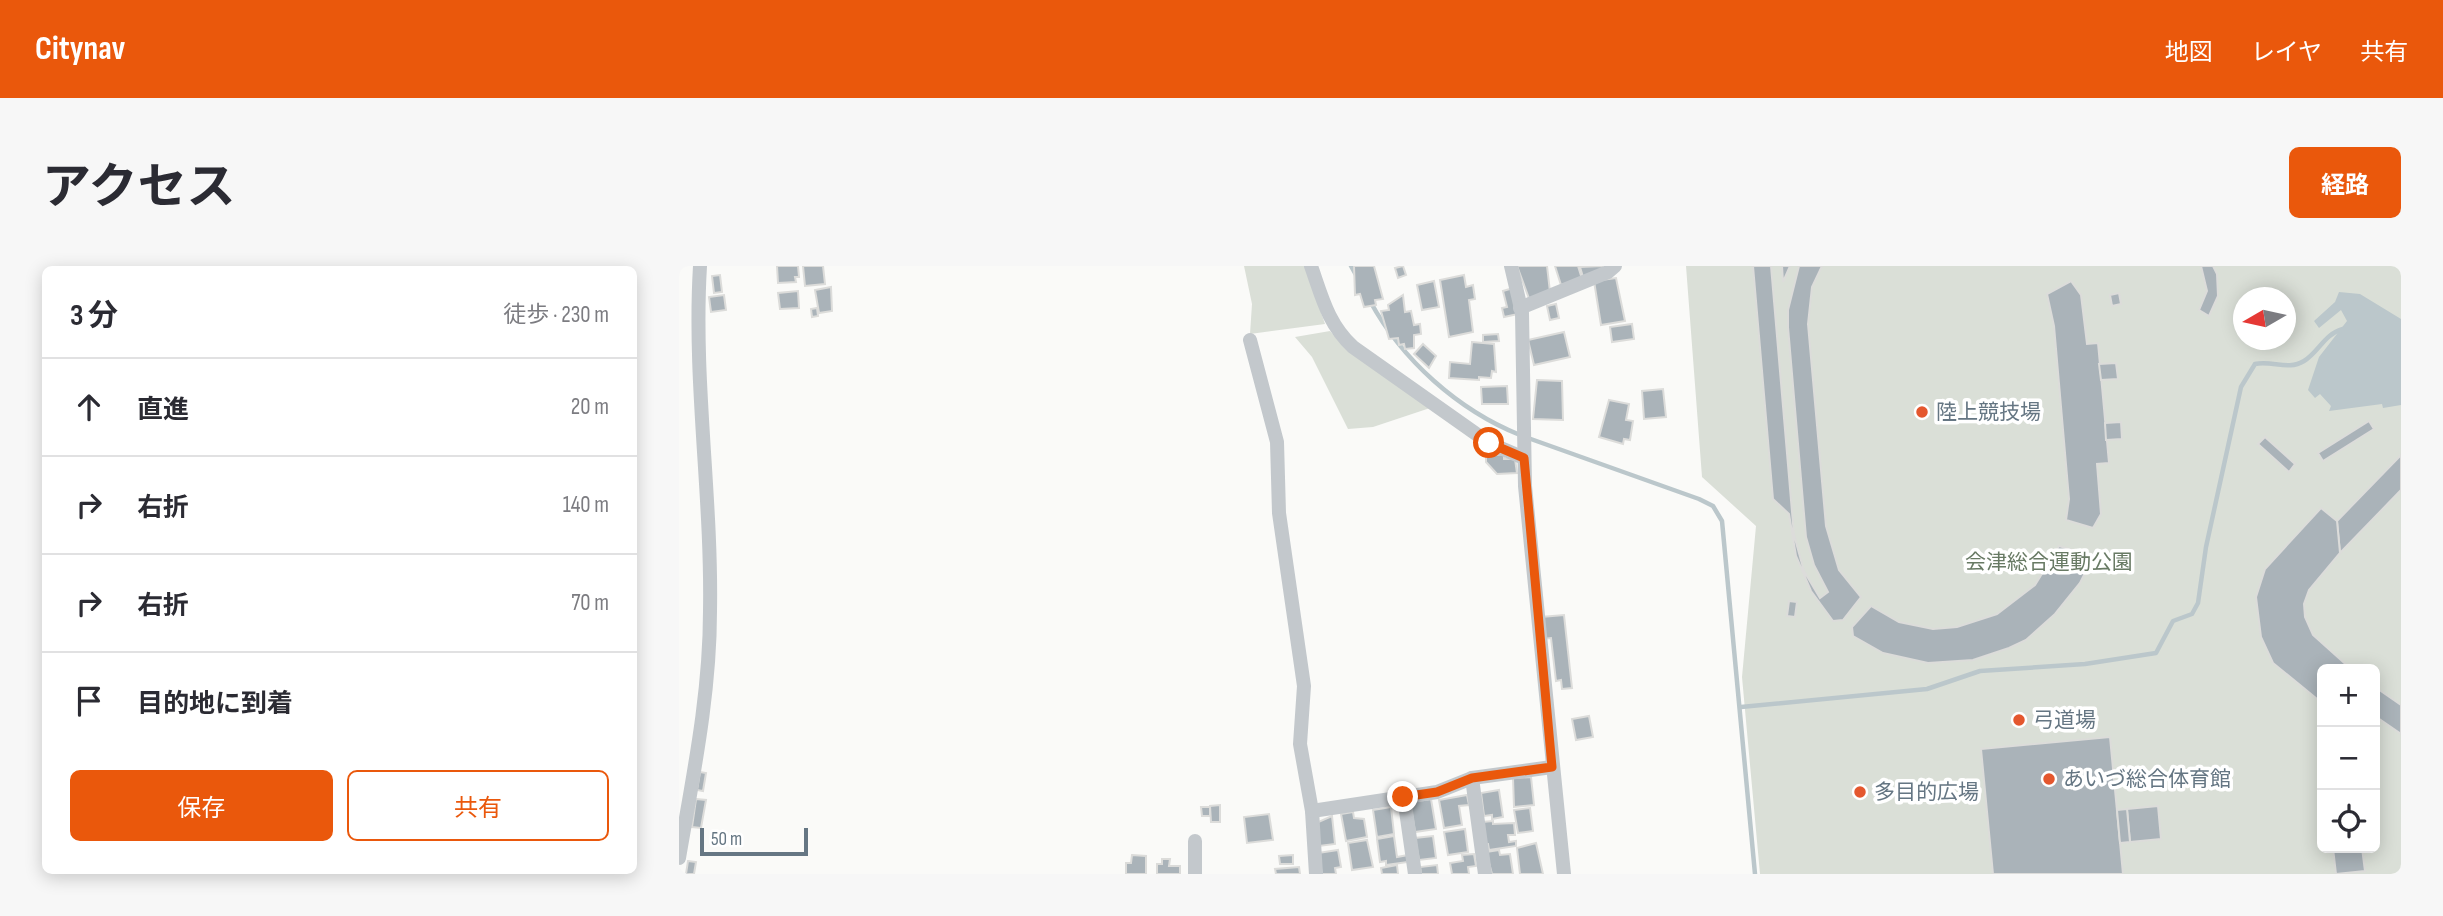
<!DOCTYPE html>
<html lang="ja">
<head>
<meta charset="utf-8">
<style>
  body { margin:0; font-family:"Sofia Sans Condensed","Noto Sans JP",sans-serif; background:#f7f7f7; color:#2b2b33 }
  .controls { position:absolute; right:21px; bottom:21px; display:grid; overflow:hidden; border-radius:10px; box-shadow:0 4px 18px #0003 }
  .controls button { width:63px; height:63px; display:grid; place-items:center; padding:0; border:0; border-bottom:2px solid #e1e1e2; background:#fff; color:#2b2b33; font:35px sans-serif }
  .compass { position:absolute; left:1554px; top:21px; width:63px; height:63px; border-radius:50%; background:#fff; box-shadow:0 4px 18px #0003; rotate:261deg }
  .scale { position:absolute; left:21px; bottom:18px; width:108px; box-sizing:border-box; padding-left:7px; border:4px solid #657683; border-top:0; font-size:19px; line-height:24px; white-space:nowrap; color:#657683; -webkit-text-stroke:5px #fff; paint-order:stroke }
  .stop { position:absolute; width:21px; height:21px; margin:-16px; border:5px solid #ea580c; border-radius:50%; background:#fff }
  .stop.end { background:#ea580c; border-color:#fff; box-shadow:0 2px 7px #0008 }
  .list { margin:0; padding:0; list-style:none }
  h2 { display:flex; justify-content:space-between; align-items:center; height:91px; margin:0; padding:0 28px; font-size:30px }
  h2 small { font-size:23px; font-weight:400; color:#7c7c81 }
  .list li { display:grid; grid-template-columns:46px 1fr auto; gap:21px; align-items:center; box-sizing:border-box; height:98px; padding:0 28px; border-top:2px solid #e1e1e2 }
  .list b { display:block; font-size:26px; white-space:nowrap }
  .list em { font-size:23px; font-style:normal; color:#7c7c81 }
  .actions { display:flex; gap:14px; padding:21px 28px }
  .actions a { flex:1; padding:16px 0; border:2px solid #ea580c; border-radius:10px; text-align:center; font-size:24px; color:#ea580c }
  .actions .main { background:#ea580c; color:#fff }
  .icon { flex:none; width:38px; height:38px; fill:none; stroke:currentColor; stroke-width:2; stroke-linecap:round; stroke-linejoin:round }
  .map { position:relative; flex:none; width:1722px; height:608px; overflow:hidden; border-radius:10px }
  header { display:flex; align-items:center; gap:42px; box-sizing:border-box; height:98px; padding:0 35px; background:#ea580c; color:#fff }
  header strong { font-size:33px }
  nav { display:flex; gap:38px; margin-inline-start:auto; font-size:24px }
  .intro { display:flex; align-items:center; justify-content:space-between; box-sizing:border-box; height:168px; padding:0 42px }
  h1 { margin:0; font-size:49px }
  .button { padding:18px 32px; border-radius:10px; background:#ea580c; color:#fff; font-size:24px; font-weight:700 }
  main { display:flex; gap:42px; padding:0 42px }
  aside { flex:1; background:#fff; border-radius:10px; box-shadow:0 4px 18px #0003 }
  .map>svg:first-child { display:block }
  .green { fill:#dadfd7; fill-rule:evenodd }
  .water { fill:#bbc7cb }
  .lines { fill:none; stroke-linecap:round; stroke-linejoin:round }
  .stream { stroke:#bbc7cb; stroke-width:4.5 }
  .building { fill:#aab3b9; stroke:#dcdcda; stroke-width:2 }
  .minor { stroke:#c3c8cc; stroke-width:14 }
  .route { stroke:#ea580c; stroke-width:9 }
  .poi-dot { fill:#e4572e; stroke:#fff; stroke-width:2.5 }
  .labels { text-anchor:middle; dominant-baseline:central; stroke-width:7; stroke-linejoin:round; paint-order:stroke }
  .poi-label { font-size:21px; fill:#657683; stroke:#fff; text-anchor:start }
  .park-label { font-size:21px; fill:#687a64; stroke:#fff }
</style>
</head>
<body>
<header>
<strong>Citynav</strong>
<nav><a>地図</a><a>レイヤ</a><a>共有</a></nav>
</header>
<div class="intro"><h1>アクセス</h1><a class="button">経路</a></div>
<main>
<aside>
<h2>3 分<small>徒歩 · 230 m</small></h2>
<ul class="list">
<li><svg class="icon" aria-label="ahead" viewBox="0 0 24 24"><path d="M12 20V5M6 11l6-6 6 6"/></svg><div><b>直進</b></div><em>20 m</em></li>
<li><svg class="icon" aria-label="right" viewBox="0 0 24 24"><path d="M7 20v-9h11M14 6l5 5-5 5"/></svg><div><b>右折</b></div><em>140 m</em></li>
<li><svg class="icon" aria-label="right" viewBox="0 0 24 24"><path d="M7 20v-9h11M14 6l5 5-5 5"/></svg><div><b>右折</b></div><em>70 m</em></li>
<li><svg class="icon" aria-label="arrive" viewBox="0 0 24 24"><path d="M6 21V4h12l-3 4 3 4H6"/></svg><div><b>目的地に到着</b></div></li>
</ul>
<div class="actions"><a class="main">保存</a><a>共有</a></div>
</aside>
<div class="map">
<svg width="1722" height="608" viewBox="0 0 1722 608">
  <rect width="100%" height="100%" fill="#fafaf8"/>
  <!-- green -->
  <g class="green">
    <path d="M 565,0 L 626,0 L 646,58 L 571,68 L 573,38 Z"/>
    <path d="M 1007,0 L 1722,0 L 1722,608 L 1081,608 L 1063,411 L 1077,260 L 1023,211 ZM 1564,32 L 1606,32 L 1606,74 L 1564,74 ZM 1643,403 L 1696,403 L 1696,582 L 1643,582 Z"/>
    <path d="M 651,65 L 665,81 L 754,141 L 694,161 L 669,163 L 633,91 L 616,71 Z"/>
  </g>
  <!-- water -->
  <path class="water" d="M 1660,26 L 1681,28 L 1722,53 L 1722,139 L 1704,142 L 1703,138 L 1650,145 L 1652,140 L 1641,128 L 1636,132 L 1629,124 L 1640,91 L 1668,55 L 1662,44 L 1640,62 L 1635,55 L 1656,36 Z"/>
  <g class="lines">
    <!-- stream -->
    <g class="stream">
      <path d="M 672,0 L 677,9"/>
      <path d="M 691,35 C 723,94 779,144 841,169"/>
      <path d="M 849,172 L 1020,233 L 1034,240 L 1043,255 L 1076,608"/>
      <path d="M 1062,441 L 1248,423 L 1301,405 L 1406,398 L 1477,387 L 1494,355 L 1513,348 L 1519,337 L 1527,281 L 1562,121 L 1576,98 C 1593,94 1609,105 1625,95 C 1640,86 1645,68 1664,63"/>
    </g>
  </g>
  <!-- building -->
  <g class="building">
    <path d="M 98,0 L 119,0 L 120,11 L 116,11 L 117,16 L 99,17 Z"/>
    <path d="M 124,0 L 144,0 L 146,18 L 126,20 Z"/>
    <path d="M 675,0 L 695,0 L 704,33 L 696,34 L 697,39 L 685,41 L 681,28 L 676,29 Z"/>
    <path d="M 724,0 L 727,9 L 719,12 L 716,2 Z"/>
    <path d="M 838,0 L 868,0 L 871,26 L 851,35 Z"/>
    <path d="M 876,0 L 899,0 L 903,13 L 882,19 Z"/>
    <path d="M 923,0 L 925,4 L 904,11 L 901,1 Z"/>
    <path d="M 1074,0 L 1092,0 L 1115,269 L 1125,305 L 1141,332 L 1149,326 L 1135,299 L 1127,271 L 1109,61 L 1109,44 L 1120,0 L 1143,0 L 1133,21 L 1129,58 L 1147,260 L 1160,304 L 1182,331 L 1164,354 L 1154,355 L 1132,325 L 1117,290 L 1110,248 L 1094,233 Z"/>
    <path d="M 1103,0 L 1111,0 L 1104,16 Z"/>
    <path d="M 1522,0 L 1534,0 L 1538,8 L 1539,30 L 1530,50 L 1520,44 L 1528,25 Z"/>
    <path d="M 41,9 L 43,26 L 35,27 L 33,10 Z"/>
    <path d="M 785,9 L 787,21 L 794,19 L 796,33 L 790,34 L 794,66 L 770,71 L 761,14 Z"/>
    <path d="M 937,12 L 946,55 L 922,59 L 915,15 Z"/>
    <path d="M 755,15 L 760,41 L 743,44 L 738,19 Z"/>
    <path d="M 1392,15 L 1402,29 L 1408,78 L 1419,77 L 1430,197 L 1418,198 L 1422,248 L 1414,262 L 1387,254 L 1390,233 L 1375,60 L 1368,28 Z"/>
    <path d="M 152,21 L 153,45 L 140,47 L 136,24 Z"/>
    <path d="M 834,22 L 839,48 L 825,51 L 823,42 L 828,41 L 824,25 Z"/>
    <path d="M 119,25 L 120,42 L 101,43 L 99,27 Z"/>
    <path d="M 1440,27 L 1442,38 L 1433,40 L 1431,29 Z"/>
    <path d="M 45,29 L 47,44 L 32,46 L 30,31 Z"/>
    <path d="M 724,29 L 726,46 L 732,45 L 735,59 L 741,58 L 742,68 L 735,69 L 735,82 L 726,83 L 725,78 L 720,79 L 719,72 L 710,73 L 702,45 L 710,44 L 709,39 Z"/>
    <path d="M 877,38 L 880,52 L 871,54 L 868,40 Z"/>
    <path d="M 138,42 L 139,50 L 133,51 L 132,43 Z"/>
    <path d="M 953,58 L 955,73 L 933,76 L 931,61 Z"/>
    <path d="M 885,66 L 891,91 L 855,99 L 849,74 Z"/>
    <path d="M 819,68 L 820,75 L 804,76 L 804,69 Z"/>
    <path d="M 793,76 L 815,78 L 817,106 L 813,105 L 812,112 L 800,111 L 800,114 L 770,112 L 771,96 L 791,98 Z"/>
    <path d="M 744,78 L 757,90 L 750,102 L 735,88 Z"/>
    <path d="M 1437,97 L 1439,113 L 1422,114 L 1420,98 Z"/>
    <path d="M 858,114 L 883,115 L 884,154 L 854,153 Z"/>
    <path d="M 828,120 L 829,138 L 803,138 L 802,121 Z"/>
    <path d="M 984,123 L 987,151 L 965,153 L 963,125 Z"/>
    <path d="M 930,134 L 950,138 L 947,154 L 954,155 L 951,174 L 945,173 L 944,178 L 920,171 Z"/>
    <path d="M 1690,155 L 1695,163 L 1644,195 L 1639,187 Z"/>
    <path d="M 1442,156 L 1443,173 L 1427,174 L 1426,157 Z"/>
    <path d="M 1586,171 L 1616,198 L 1610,206 L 1579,178 Z"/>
    <path d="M 825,188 L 825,193 L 836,193 L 838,207 L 818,208 L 807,196 L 807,190 Z"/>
    <path d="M 1722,189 L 1722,224 L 1661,287 L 1658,255 Z"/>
    <path d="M 1642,242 L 1658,255 L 1661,287 L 1630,324 L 1625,338 L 1626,351 L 1634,369 L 1672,403 L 1643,403 L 1643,437 L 1594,397 L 1582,371 L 1577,331 L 1586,303 Z"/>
    <path d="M 1380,280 L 1407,288 L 1405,293 L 1409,301 L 1401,317 L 1376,348 L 1347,374 L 1330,382 L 1294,394 L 1249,397 L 1204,387 L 1174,370 L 1173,361 L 1192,340 L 1220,356 L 1254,363 L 1278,361 L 1318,348 L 1356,319 Z"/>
    <path d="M 1110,335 L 1118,336 L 1116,351 L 1108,350 Z"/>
    <path d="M 885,349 L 893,422 L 883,423 L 882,414 L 877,415 L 872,372 L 864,373 L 862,351 Z"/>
    <path d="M 1696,421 L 1722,439 L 1722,468 L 1696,450 Z"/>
    <path d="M 910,450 L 914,471 L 897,474 L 893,453 Z"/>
    <path d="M 1431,471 L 1444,608 L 1314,608 L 1302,483 Z"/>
    <path d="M 21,506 L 27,507 L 24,525 L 18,524 Z"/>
    <path d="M 852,511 L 855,539 L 835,541 L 834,512 Z"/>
    <path d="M 820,524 L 824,551 L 813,553 L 813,549 L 805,550 L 802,527 Z"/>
    <path d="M 788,529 L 790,539 L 780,540 L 783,559 L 765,562 L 760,534 Z"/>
    <path d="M 17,533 L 27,534 L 22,562 L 13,561 Z"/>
    <path d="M 752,533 L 757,563 L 736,566 L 731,536 Z"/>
    <path d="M 541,539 L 541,556 L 532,556 L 531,540 Z"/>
    <path d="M 1479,540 L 1482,573 L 1451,576 L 1448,543 Z"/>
    <path d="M 522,541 L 531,541 L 531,550 L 523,550 Z"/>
    <path d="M 712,541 L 715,568 L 698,571 L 694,544 Z"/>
    <path d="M 851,542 L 854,565 L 839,567 L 835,544 Z"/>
    <path d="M 1448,543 L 1451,576 L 1441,577 L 1438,544 Z"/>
    <path d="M 674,546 L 675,552 L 685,553 L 688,571 L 667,575 L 662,548 Z"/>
    <path d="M 590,548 L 594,574 L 568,577 L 565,551 Z"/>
    <path d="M 653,550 L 656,578 L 640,580 L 637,557 Z"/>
    <path d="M 814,555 L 814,558 L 835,557 L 836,569 L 829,569 L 830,576 L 837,575 L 837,580 L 810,584 L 809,578 L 806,578 L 803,556 Z"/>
    <path d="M 786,563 L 789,586 L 769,589 L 765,566 Z"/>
    <path d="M 715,570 L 718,591 L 729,589 L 729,596 L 707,599 L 707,595 L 701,596 L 698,573 Z"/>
    <path d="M 754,570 L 757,592 L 740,594 L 736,572 Z"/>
    <path d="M 688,574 L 694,601 L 673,604 L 669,577 Z"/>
    <path d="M 857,577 L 864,608 L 841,608 L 838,582 Z"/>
    <path d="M 1654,582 L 1683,582 L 1686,605 L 1657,608 Z"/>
    <path d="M 659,584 L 662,601 L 656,602 L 657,608 L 643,608 L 639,587 Z"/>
    <path d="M 820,584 L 821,589 L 831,588 L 834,608 L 813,608 L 807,586 Z"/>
    <path d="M 795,588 L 797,600 L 789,601 L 790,608 L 773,608 L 771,597 L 784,595 L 783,589 Z"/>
    <path d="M 453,589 L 467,590 L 467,608 L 447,608 L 447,597 L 452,597 Z"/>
    <path d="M 614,589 L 614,598 L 601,598 L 600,590 Z"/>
    <path d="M 483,593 L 491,593 L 490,600 L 501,600 L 501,608 L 478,608 L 478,598 L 483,598 Z"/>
    <path d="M 9,595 L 17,596 L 15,608 L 7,608 Z"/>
    <path d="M 718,599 L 719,608 L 703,608 L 702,602 Z"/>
    <path d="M 758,599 L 759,608 L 742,608 L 741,601 Z"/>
    <path d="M 620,601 L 621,608 L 597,608 L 596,603 Z"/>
  </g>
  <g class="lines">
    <!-- minor -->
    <g class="minor">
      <path d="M 632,0 C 643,31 649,58 674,81 L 810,177 L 845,192"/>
      <path d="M 832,0 L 843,47 L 846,220 L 885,608"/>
      <path d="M 841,42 L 929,6 L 936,0"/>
      <path d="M 571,74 L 598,176 L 600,247 L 625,420 L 621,478 L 633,545 L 637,608"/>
      <path d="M 793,512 L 806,608"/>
      <path d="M 725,531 L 736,608"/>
      <path d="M 633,545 L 758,526 L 793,512 L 873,501"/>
      <path d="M 516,575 L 516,608"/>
      <path d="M 0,592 C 14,510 31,429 31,345 C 33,230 14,114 21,0"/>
    </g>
  </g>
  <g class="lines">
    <!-- route -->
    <path class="route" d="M 724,531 L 758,526 L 793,512 L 873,501 L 845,192 L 810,177"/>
  </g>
  <!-- markers -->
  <g class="poi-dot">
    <circle cx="1243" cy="146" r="7"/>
    <circle cx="1340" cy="454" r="7"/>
    <circle cx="1370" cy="513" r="7"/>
    <circle cx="1181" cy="526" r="7"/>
  </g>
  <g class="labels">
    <!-- poi labels -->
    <g class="poi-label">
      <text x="1257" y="146">陸上競技場</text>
      <text x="1354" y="454">弓道場</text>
      <text x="1384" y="513">あいづ総合体育館</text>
      <text x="1195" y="526">多目的広場</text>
    </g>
    <!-- park labels -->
    <g class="park-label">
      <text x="1370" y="296">会津総合運動公園</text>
    </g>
  </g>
</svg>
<div class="controls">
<button>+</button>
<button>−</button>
<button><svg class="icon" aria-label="locate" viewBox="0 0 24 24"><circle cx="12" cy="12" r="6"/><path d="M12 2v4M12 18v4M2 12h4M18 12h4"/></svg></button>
</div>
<svg class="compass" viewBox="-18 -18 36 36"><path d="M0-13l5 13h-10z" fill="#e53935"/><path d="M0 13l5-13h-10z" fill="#7c7c81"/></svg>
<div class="scale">50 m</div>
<div class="stop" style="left:810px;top:177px"></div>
<div class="stop end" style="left:724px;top:531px"></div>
</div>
</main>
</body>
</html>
